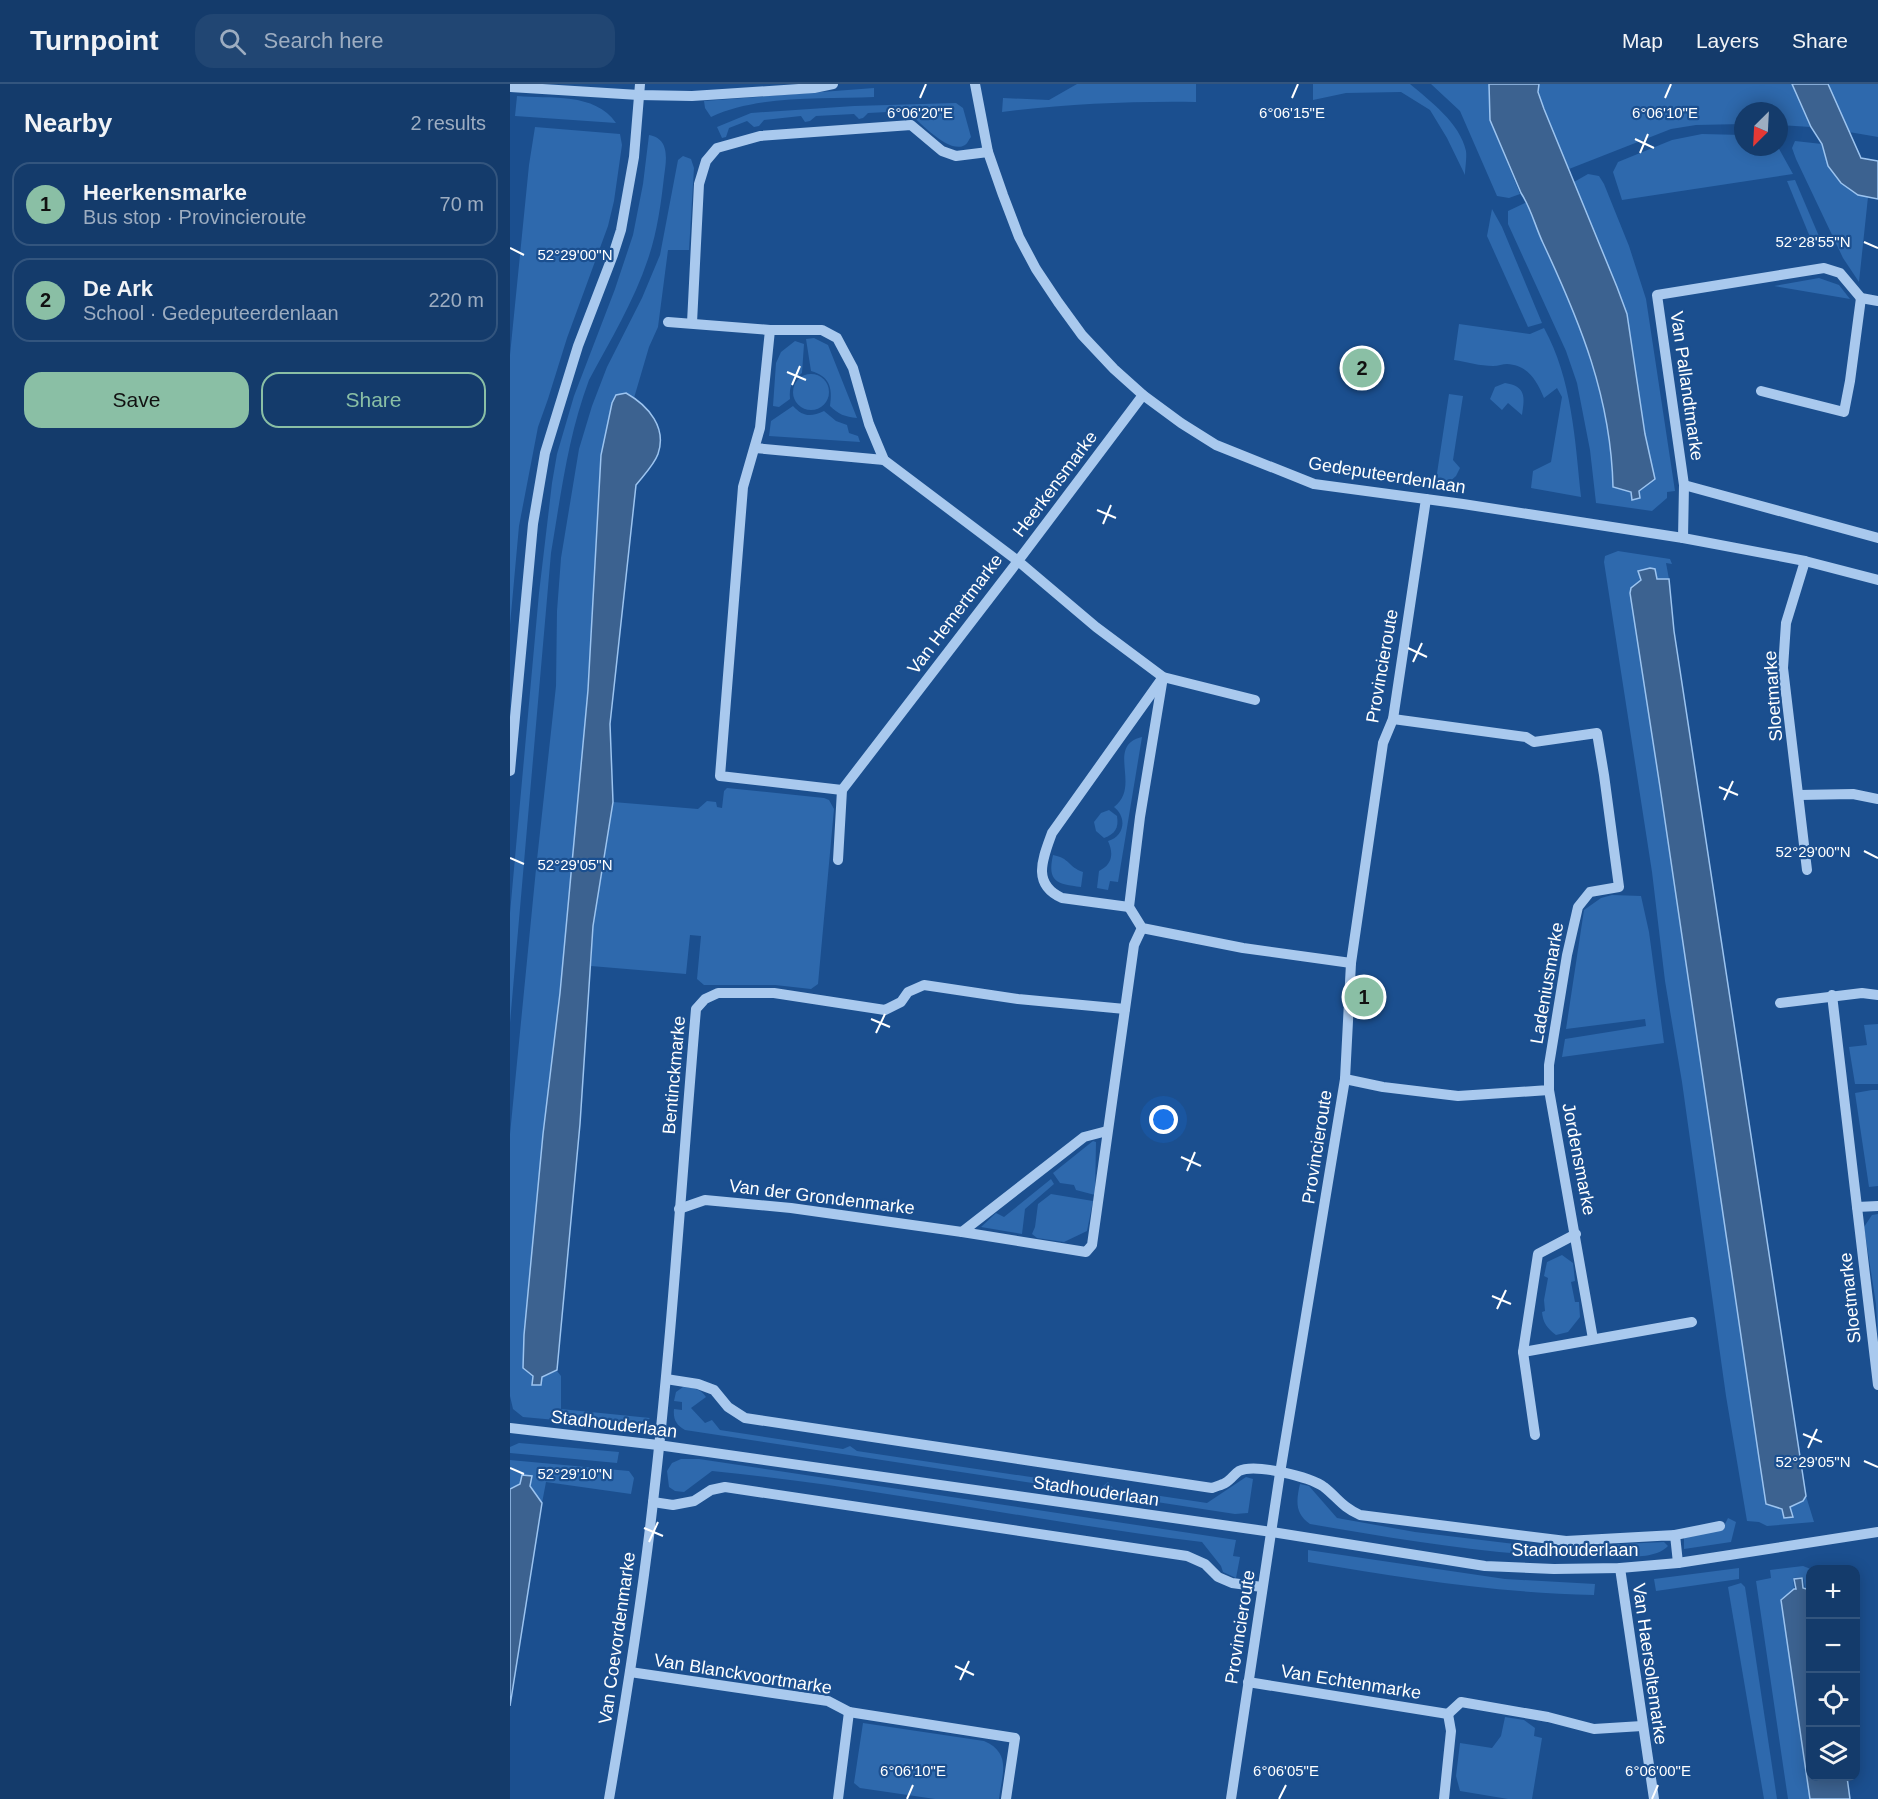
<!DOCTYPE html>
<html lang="en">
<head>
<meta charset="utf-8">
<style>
  body { margin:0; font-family:Arial,sans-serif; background:#214673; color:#f1f3f6 }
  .controls { position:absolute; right:18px; bottom:18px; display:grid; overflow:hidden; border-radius:12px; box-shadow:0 3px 15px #0003 }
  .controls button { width:54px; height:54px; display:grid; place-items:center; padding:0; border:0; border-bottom:2px solid #33557e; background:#143b6b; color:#f1f3f6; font:30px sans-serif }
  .compass { position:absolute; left:1224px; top:18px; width:54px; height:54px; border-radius:50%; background:#143b6b; box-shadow:0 3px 15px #0003; rotate:204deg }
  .you { position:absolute; left:654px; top:1036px; width:21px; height:21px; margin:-15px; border:4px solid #fff; border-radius:50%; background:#1a73e8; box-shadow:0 0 0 9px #1a73e833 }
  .badge { display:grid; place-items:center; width:39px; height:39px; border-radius:50%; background:#8abfa5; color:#111; font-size:20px; font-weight:700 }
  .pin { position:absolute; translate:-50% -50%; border:3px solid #fff; box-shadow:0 2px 6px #0006 }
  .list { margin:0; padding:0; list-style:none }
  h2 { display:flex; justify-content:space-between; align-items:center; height:78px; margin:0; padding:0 24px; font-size:26px }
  h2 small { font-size:20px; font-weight:400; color:#9dadc1 }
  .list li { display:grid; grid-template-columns:39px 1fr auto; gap:18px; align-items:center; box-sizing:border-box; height:84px; margin:0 12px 12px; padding:0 12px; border:2px solid #33557e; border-radius:18px }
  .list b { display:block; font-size:22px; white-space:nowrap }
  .list p { margin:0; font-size:20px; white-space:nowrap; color:#9dadc1 }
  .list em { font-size:20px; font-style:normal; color:#9dadc1 }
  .actions { display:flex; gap:12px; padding:18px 24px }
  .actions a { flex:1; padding:14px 0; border:2px solid #8abfa5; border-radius:18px; text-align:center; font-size:21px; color:#8abfa5 }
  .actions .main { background:#8abfa5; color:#111 }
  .icon { flex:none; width:33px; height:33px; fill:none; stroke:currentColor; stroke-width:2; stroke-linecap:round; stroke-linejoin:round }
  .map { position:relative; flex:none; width:1368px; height:1715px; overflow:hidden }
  header { display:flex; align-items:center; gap:36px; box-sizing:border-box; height:84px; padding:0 30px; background:#143b6b; border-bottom:2px solid #33557e }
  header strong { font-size:28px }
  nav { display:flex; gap:33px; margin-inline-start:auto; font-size:21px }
  .search { width:420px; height:54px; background:#214673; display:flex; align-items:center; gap:15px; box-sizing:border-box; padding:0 21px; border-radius:18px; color:#9dadc1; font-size:22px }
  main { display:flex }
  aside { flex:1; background:#143b6b }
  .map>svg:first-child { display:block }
  .green { fill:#2e69ad }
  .water { fill:#3c6290; stroke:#9cc4f0; stroke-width:1.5 }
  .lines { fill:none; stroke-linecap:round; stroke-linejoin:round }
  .minor { stroke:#a9c9ee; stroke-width:10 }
  .ticks { fill:none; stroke:#fff; stroke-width:2 }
  .labels { text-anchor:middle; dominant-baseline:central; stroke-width:4.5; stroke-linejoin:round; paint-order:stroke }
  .street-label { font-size:18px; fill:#fff; stroke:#1b4f8f }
  .ticks-label { font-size:15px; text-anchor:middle; fill:#fff; stroke:#1b4f8f; stroke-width:4.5; stroke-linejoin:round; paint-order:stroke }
</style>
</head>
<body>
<header>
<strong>Turnpoint</strong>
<div class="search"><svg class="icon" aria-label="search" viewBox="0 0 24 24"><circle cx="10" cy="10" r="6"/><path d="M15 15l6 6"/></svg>Search here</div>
<nav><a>Map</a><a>Layers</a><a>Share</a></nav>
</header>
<main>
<aside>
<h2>Nearby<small>2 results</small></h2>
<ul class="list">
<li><span class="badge">1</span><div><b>Heerkensmarke</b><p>Bus stop · Provincieroute</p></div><em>70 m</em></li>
<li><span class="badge">2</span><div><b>De Ark</b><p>School · Gedeputeerdenlaan</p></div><em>220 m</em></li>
</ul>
<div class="actions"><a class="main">Save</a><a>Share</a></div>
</aside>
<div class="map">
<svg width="1368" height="1715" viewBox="0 0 1368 1715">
  <rect width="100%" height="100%" fill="#1b4f8f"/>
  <!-- green -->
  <g class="green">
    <path d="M 567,0 L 686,0 L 686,18 C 621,17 556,20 492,28 L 493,14 L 539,16 Z"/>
    <path d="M 803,0 L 900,0 C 920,17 950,39 956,67 C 957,74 955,84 955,91 L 937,54 L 920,26 L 891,8 L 836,9 L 803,16 Z"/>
    <path d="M 921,0 L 979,0 L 980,36 L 1010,110 L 999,114 L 987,112 L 950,27 Z"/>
    <path d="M 1029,0 L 1282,0 L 1301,43 L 1269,41 L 1269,27 L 1233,27 L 1233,40 L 1186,41 L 1161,45 L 1059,85 C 1051,66 1026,18 1029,0 Z"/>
    <path d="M 1318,0 L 1368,0 L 1368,53 L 1339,48 Z"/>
    <path d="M 364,4 L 364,13 C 313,15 248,11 201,33 L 195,24 L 194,17 Z"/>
    <path d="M 7,12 C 40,15 85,8 106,39 L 5,32 Z"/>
    <path d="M 446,19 L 453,24 L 461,53 C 459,55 458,59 455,61 C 439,71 409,37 397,27 L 358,29 L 353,34 L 349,35 L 344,30 L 306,32 L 300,37 L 295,38 L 291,32 L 254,36 L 249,42 L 244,43 L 237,37 L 219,44 L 216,53 L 212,54 L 207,43 L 241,29 L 344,22 Z"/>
    <path d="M 25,43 L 110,50 L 112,61 L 104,117 L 98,142 L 57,254 L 38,315 L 28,343 L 9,442 L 0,541 L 0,271 L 19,81 Z"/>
    <path d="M 1192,50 L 1233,51 L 1233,63 L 1268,63 L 1283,90 L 1112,116 L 1103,88 L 1108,78 L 1162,56 Z"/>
    <path d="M 139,51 C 161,55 156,77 154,93 C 151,120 147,149 138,175 C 124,217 100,257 79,296 C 58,352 51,410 41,469 L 0,939 L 0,829 L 29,509 L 42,399 L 47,370 L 64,312 L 105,205 L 123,151 L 133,100 Z"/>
    <path d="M 1285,57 L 1312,60 C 1316,85 1332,107 1358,113 L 1349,198 L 1333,174 L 1286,75 L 1282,64 Z"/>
    <path d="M 173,72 L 181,75 L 184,84 L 179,166 L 158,166 L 148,243 L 139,263 L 124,314 L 116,309 L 102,319 L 91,371 L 78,606 L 50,909 L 33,1050 L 14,1251 L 23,1292 L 22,1300 L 31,1301 L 32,1293 L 47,1287 L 51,1292 L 51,1325 L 140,1334 L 132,1341 L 122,1343 L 13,1333 L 3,1325 L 0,1312 L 0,1050 L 26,785 L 46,602 L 47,527 L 51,474 L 69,365 L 82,322 L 97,283 L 132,214 L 150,171 L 168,76 Z"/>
    <path d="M 1078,90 L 1089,92 L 1094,100 L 1119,162 L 1136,215 L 1165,407 L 1157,408 L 1157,414 L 1142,427 L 1086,419 L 1080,366 L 1067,299 L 1056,267 L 998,140 L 998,127 L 1017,118 C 1031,159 1051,197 1068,237 C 1090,289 1102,346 1103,402 L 1121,408 L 1126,414 L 1130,414 L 1128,407 L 1145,395 L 1135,350 L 1117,230 L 1064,98 Z"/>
    <path d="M 1285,96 L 1311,157 L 1302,158 L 1277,97 Z"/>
    <path d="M 982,125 L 992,143 L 1032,239 L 1018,243 L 977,152 Z"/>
    <path d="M 1309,194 L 1329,201 L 1340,215 L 1264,202 Z"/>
    <path d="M 949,240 L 1020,250 L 1034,244 C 1062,295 1065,355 1071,413 L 1021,404 L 1023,387 L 1041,378 L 1052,313 L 1047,304 L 1034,314 C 1027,297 1018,281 997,280 C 993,280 988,282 983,282 C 970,282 957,278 944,276 Z"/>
    <path d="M 304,254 L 318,261 L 347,334 C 335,333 328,330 320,322 C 323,303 319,292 301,287 L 296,255 Z"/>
    <path d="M 285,257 L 294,260 L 292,289 C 282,297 279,302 280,315 L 269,323 L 263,322 L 266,279 L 271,268 Z"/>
    <circle cx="301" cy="308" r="18"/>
    <path d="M 995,299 C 1016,302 1015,313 1012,331 L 998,319 L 992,326 L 980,315 L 985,303 Z"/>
    <path d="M 939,310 L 953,312 L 943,376 L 950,384 L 946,392 L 938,399 L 926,396 Z"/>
    <path d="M 283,322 C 293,333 301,333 314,327 L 326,337 L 337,341 L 339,349 L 348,352 L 350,358 L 259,352 L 261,337 Z"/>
    <path d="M 1108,467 L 1160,475 L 1162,480 L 1156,479 L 1159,495 L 1147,496 L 1128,487 L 1131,496 L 1121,504 L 1120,509 L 1127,548 L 1256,1420 L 1272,1425 L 1278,1433 L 1282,1433 L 1280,1423 L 1293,1417 L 1296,1412 L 1304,1438 L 1257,1442 L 1249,1438 L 1237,1437 L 1216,1312 L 1172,998 L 1155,897 L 1142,788 L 1094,478 L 1095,472 Z"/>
    <path d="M 632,653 L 608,798 L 600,797 L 598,806 L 587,804 L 589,787 C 602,781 604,770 598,757 C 615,752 617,733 604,723 C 632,702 595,662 632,653 Z"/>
    <path d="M 217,704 L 314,714 L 319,716 L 324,725 L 308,900 L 301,905 L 265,901 L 194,901 L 187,895 L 191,852 L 180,851 L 176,890 L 81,882 L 83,842 L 103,718 L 188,725 L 197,717 L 206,718 L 207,723 L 212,724 L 214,707 Z"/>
    <path d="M 599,726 L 607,732 C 609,744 605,750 594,754 L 586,747 L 584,738 L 591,729 Z"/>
    <path d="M 543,771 C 560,774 558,783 573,788 L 571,803 C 547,800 537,798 543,771 Z"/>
    <path d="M 1102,811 L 1131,812 L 1139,848 L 1154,959 L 1052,973 L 1055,955 L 1136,942 L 1135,935 L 1056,945 L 1074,826 L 1091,814 Z"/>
    <path d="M 1368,940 L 1368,1000 L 1345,1000 L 1339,963 L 1357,961 L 1354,941 Z"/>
    <path d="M 1362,1006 L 1368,1006 L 1368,1102 L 1359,1103 L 1345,1009 Z"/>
    <path d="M 583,1057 L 586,1058 L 585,1111 L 566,1106 L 564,1101 L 550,1099 L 543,1089 Z"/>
    <path d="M 541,1095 L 544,1100 L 515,1125 L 512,1150 L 471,1143 L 486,1129 L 494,1133 Z"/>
    <path d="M 541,1110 L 583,1117 L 577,1147 L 554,1158 L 527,1154 L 522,1150 L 525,1143 L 528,1120 Z"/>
    <path d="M 1368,1130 L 1368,1253 L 1366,1220 L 1354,1143 L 1362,1131 Z"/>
    <path d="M 1052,1171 L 1063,1179 L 1065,1197 L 1061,1198 L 1065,1218 L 1069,1218 L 1070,1233 L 1058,1248 L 1046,1251 C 1037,1244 1033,1239 1032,1228 L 1035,1227 L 1034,1216 L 1038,1194 L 1034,1192 L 1037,1178 Z"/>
    <path d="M 173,1303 C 183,1304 190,1304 196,1313 L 181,1324 L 195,1339 L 202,1336 L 210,1346 L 333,1365 L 340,1362 L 347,1367 L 587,1403 L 592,1403 L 598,1398 L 604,1405 L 697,1419 L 736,1393 L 743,1395 L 738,1429 L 725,1430 L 175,1346 C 166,1341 163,1335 164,1325 L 172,1326 L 172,1318 L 164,1317 L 166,1308 Z"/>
    <path d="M 9,1359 L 109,1368 L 107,1379 L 0,1369 L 0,1363 Z"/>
    <path d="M 171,1375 L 189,1375 L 726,1456 L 723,1472 L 730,1473 L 726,1494 L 713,1488 L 711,1482 L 692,1458 C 528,1438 367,1403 202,1387 L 174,1408 L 165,1407 L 159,1403 L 157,1387 L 162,1379 Z"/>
    <path d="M 0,1376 L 119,1387 L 124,1394 L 121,1410 L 36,1398 L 32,1419 L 20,1402 L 21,1392 L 12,1391 L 10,1400 L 0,1405 Z"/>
    <path d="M 790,1400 L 799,1402 L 827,1434 L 905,1448 L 1013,1461 L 1070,1462 L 1154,1458 L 1158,1462 C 1145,1476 1115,1472 1097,1473 C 994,1474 901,1457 800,1440 C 785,1430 786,1417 790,1400 Z"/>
    <path d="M 1218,1434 L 1226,1438 L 1221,1458 L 1174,1465 L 1174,1454 L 1212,1446 Z"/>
    <path d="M 798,1466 L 995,1495 L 1085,1500 L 1084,1511 C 987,1509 893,1494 798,1478 Z"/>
    <path d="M 1293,1482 L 1301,1485 L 1300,1506 L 1295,1504 L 1293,1493 L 1283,1494 L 1284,1505 L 1271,1516 L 1300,1715 L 1278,1715 L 1246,1497 L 1261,1494 L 1260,1486 Z"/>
    <path d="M 1229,1484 L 1229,1495 L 1146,1507 L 1144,1495 Z"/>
    <path d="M 1231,1499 L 1235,1503 L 1237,1516 L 1267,1715 L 1254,1715 L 1218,1503 Z"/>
    <path d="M 995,1633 L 1014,1636 L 1025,1644 L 1024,1652 L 1032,1654 L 1022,1715 L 998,1715 L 950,1707 L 946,1692 L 950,1659 L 982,1664 L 991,1652 Z"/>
    <path d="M 353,1639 L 474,1657 C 502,1669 492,1690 489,1715 L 425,1715 L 350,1704 L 344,1699 Z"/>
  </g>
  <!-- water -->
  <g class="water">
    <path d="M 979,0 L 1029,0 L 1028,8 L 1034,25 L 1107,203 L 1117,230 L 1135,350 L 1145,395 L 1129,407 L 1130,414 L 1122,416 L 1121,408 L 1103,403 C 1101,313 1070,238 1033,159 C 1025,142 1021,124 1011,109 L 980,36 Z"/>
    <path d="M 1282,0 L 1318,0 L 1351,74 L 1368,77 L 1368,115 L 1348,111 L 1331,99 L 1318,82 L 1312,60 L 1301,43 Z"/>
    <path d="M 116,309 C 139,322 157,344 148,370 C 144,381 133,392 126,401 L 100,640 L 103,718 L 83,842 L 70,1040 L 47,1286 L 32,1293 L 31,1301 L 22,1301 L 23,1292 L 13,1284 L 14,1251 L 33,1050 L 50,909 L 78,606 L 91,371 L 102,319 L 106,311 Z"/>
    <path d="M 1140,484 L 1145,485 L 1147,495 L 1159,495 L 1164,547 L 1296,1412 L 1293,1417 L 1280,1423 L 1283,1433 L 1274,1434 L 1272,1425 L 1256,1420 L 1249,1374 L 1150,703 L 1120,509 L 1121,504 L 1131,496 L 1128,487 Z"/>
    <path d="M 12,1391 L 22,1392 L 20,1402 L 32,1419 L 0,1622 L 0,1405 L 10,1400 Z"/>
    <path d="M 1292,1494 L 1293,1504 L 1300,1506 L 1300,1692 L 1337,1693 L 1340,1715 L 1300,1715 L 1271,1516 L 1284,1505 L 1286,1505 L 1284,1495 Z"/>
  </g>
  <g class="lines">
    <!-- minor -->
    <g class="minor">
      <path d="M 465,0 L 478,68 L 493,111 L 509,153 L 526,185 L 548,218 L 572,251 L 604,285 L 633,311 L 671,339 L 706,361 L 804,400 L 953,420 L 1173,454 L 1295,477 L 1368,496"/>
      <path d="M 0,3 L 129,11 L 182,12 L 304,4 L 323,0"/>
      <path d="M 158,238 L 260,246 L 312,246 L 327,254 L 343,284 L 359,340 L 374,376 L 508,477 L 332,706 L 328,776"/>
      <path d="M 182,239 L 189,100 L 196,77 L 207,64 L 250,52 L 401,41 L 432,67 L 446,72 L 478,68"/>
      <path d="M 260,246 L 250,344 L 233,403 L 210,692 L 332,706"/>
      <path d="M 1251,307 L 1334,328 L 1340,297 L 1351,214"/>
      <path d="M 633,311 L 508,477 L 586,543 L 653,593 L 745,616"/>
      <path d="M 245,364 L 374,376"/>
      <path d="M 1174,401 L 1368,454"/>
      <path d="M 1173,454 L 1174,401 L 1147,211 L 1314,184 L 1330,189 L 1351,214 L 1368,217"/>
      <path d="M 1295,477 L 1276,539 L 1273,584 L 1297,786"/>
      <path d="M 653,593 L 630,733 L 619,823 L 632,844 L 733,864 L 841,879"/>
      <path d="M 0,687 L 23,440 L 35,369 L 68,262 L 103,171 L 111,146 L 124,73 L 130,0"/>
      <path d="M 1289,711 L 1343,710 L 1368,715"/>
      <path d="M 619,823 L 552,814 C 521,800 533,774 542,749 L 651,596"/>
      <path d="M 1322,911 L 1368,1301"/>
      <path d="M 1270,919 L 1352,909 L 1368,911"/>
      <path d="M 835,995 L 873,1003 L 948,1012 L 1039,1006 L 1039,981 L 1057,871 L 1068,823 L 1080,808 L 1109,803 L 1094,691 L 1087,649 L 1024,658 L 1016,653 L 883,635"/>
      <path d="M 1039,1006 L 1083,1255"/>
      <path d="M 1347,1123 L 1368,1122"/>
      <path d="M 169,1125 L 195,1116 L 281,1124 L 452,1148 L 576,1168 L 582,1161 L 624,861 L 632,844"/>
      <path d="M 452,1148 L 574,1053 L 597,1047"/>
      <path d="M 1013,1268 L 1182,1238"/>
      <path d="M 156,1295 L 188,1300 L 204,1306 L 218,1323 L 235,1334 L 702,1404 C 706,1402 712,1401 715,1399 C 721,1396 724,1390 729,1387 C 745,1379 800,1393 814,1403 C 828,1414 832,1423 850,1431 L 1056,1457 L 1165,1451 L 1168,1479"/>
      <path d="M 0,1344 L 148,1361 L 762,1448 L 975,1482 L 1044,1485 L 1110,1484 L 1168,1479 L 1368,1448"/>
      <path d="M 1025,1351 L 1013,1268 L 1028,1170 L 1066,1150"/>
      <path d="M 143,1418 L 163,1421 L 184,1417 L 201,1406 L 215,1403 L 677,1472 L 695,1480 L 708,1493 L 722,1499 L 752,1503"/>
      <path d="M 1165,1451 L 1210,1442"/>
      <path d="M 1110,1484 L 1144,1715"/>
      <path d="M 120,1588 L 318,1617 L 339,1628 L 505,1654 L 496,1715"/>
      <path d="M 738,1598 L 938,1630"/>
      <path d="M 938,1630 L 951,1618 L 1038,1633 L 1084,1645 L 1132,1642"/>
      <path d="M 99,1715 C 116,1616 132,1518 143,1418 C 162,1254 172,1089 186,925 L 195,915 L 208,909 L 264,909 L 375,926 L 391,918 L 398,908 L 414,901 L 508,915 L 615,925"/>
      <path d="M 328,1715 L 339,1628"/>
      <path d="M 721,1715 L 770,1389 L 835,995 L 841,879 L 873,659 L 883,635 L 916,415"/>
      <path d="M 934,1715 L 941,1647 L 938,1630"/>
    </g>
  </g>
  <!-- ticks -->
  <path class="ticks" d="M 410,14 L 416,0M 782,14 L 788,0M 1155,14 L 1161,0M 1125,55 L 1144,64M 1130,69 L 1138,50M 1354,158 L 1368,164M 0,164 L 14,171M 277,288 L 296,296M 282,301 L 290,282M 587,426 L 606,434M 593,440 L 601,421M 898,564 L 917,573M 903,578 L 912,559M 1209,703 L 1228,711M 1214,716 L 1223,697M 1354,767 L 1368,774M 0,774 L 14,780M 361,935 L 380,943M 366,949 L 375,930M 671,1073 L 691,1082M 677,1087 L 685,1068M 982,1212 L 1001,1220M 987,1225 L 996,1206M 1293,1350 L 1312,1358M 1298,1364 L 1307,1345M 1354,1377 L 1368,1383M 0,1384 L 14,1390M 134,1444 L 153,1452M 139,1458 L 148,1438M 445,1582 L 464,1591M 450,1596 L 459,1577M 397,1715 L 403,1701M 769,1715 L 776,1701M 1142,1715 L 1148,1701"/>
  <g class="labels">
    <!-- street labels -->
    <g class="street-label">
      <text transform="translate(1177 302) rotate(82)">Van Pallandtmarke</text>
      <text transform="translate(877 391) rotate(9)">Gedeputeerdenlaan</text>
      <text transform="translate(545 400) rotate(-53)">Heerkensmarke</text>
      <text transform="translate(445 530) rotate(-53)">Van Hemertmarke</text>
      <text transform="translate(872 582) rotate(-80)">Provincieroute</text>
      <text transform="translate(1263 612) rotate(-94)">Sloetmarke</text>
      <text transform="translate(1037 899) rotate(-80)">Ladeniusmarke</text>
      <text transform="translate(164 991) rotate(-85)">Bentinckmarke</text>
      <text transform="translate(807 1063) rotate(-81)">Provincieroute</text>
      <text transform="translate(1069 1075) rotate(79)">Jordensmarke</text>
      <text transform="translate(312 1113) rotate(7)">Van der Grondenmarke</text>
      <text transform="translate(1340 1214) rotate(-96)">Sloetmarke</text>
      <text transform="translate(104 1340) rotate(7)">Stadhouderlaan</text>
      <text transform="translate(586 1407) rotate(8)">Stadhouderlaan</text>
      <text x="1065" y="1466">Stadhouderlaan</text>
      <text transform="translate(730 1543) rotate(-81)">Provincieroute</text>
      <text transform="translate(107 1554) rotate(-82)">Van Coevordenmarke</text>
      <text transform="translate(1140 1580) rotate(82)">Van Haersoltemarke</text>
      <text transform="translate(233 1590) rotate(9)">Van Blanckvoortmarke</text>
      <text transform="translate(841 1598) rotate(9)">Van Echtenmarke</text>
    </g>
  </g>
  <g class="ticks-label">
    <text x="410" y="34">6°06'20"E</text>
    <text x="782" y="34">6°06'15"E</text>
    <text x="1155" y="34">6°06'10"E</text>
    <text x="1303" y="163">52°28'55"N</text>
    <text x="65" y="176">52°29'00"N</text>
    <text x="1303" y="773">52°29'00"N</text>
    <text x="65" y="786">52°29'05"N</text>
    <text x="1303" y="1383">52°29'05"N</text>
    <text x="65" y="1395">52°29'10"N</text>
    <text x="403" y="1692">6°06'10"E</text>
    <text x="776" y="1692">6°06'05"E</text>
    <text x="1148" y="1692">6°06'00"E</text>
  </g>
</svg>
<div class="controls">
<button>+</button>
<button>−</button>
<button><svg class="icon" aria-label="locate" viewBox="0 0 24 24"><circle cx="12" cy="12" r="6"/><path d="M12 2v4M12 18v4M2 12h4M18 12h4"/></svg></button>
<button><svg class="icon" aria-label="layers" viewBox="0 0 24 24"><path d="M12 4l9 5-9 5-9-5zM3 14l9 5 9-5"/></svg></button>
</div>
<svg class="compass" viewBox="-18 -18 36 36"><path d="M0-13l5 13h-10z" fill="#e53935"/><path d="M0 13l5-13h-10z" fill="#9dadc1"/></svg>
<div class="you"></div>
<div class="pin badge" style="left:854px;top:913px">1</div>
<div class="pin badge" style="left:852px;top:284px">2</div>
</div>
</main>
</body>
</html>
